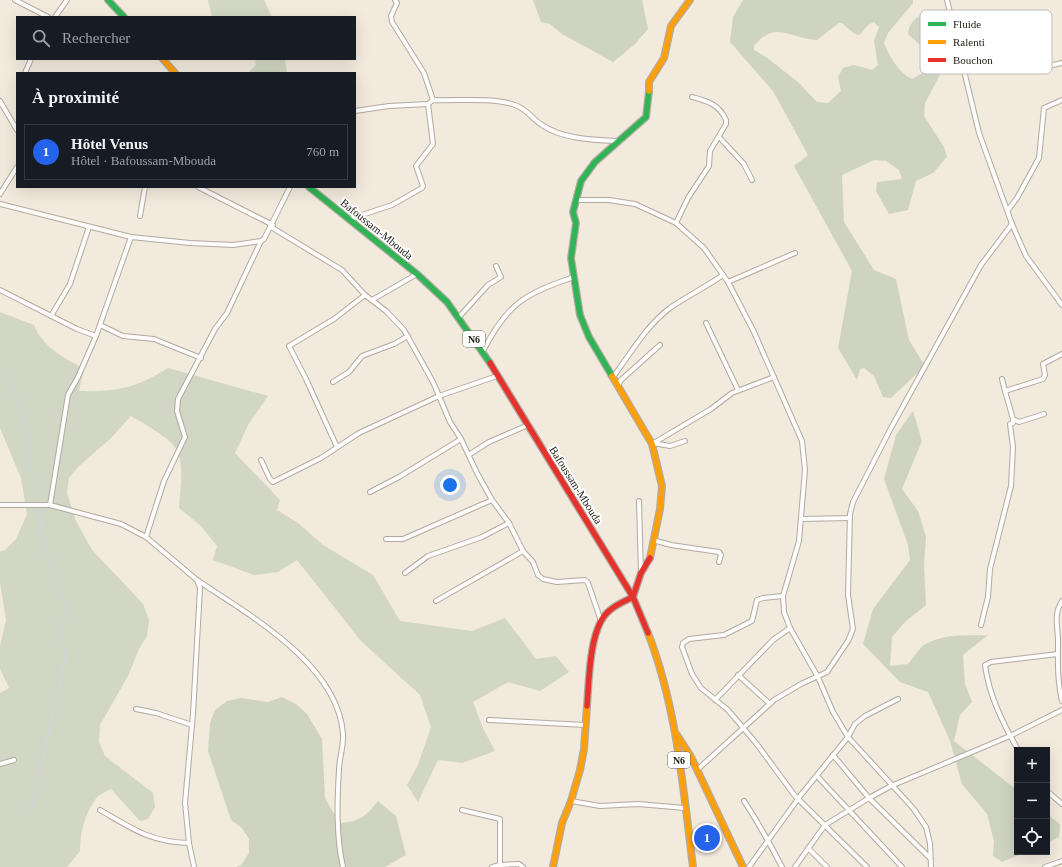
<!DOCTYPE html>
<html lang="fr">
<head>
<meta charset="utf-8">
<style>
  body { margin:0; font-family:Georgia,serif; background:#242831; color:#f1f3f6 }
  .controls { position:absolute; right:12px; bottom:12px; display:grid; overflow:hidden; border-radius:0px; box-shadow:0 4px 16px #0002 }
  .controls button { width:36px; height:36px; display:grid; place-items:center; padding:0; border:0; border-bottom:1px solid #363941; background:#171b24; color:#f1f3f6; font:20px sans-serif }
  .you { position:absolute; left:450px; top:485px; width:14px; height:14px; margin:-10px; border:3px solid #fff; border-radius:50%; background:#1a73e8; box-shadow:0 0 0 6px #1a73e833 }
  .badge { display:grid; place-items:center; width:26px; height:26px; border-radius:50%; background:#2563eb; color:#fff; font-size:13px; font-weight:700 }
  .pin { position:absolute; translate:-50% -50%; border:2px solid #fff; box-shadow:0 1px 4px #0006 }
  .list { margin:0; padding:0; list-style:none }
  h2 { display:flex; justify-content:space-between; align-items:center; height:52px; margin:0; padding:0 16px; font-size:17px }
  h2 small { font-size:13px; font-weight:400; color:#9ea1a6 }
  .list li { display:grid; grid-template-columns:26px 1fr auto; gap:12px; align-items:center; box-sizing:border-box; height:56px; margin:0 8px 8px; padding:0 8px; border:1px solid #363941; border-radius:0px }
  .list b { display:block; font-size:15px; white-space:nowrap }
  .list p { margin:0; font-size:13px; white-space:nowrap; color:#9ea1a6 }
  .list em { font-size:13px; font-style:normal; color:#9ea1a6 }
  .icon { flex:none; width:22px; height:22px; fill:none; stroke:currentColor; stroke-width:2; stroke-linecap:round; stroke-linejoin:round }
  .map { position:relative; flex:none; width:1062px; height:867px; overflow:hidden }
  .search { position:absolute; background:#171b24; box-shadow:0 4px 16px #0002; left:16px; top:16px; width:340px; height:44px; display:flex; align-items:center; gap:10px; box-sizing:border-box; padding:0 14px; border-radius:0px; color:#9ea1a6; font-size:15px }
  .panel { position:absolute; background:#171b24; box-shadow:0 4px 16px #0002; left:16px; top:72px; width:340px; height:116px; border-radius:0px }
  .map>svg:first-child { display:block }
  .green { fill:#d2d6c4 }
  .forest { fill:#ced4c0; fill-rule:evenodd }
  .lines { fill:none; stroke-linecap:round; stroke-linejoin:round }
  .stream { stroke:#ccd8e5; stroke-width:1 }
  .street-casing { stroke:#b1aaa0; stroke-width:6 }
  .fast-casing { stroke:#b1aaa0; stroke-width:8 }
  .slow-casing { stroke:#b1aaa0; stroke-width:8 }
  .jam-casing { stroke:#b1aaa0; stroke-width:8 }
  .street { stroke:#fdfcfa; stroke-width:4 }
  .fast { stroke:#30b455; stroke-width:5.5 }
  .slow { stroke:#ff9f0a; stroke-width:5.5 }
  .jam { stroke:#e5322d; stroke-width:5.5 }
  .labels { text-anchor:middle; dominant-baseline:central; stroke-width:4; stroke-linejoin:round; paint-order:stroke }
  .shield { fill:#fff; stroke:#67645e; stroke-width:1 }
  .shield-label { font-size:10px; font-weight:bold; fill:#262119 }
  .street-label { font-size:11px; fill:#262119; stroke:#fff }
  .key { fill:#fff; stroke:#bebcba; stroke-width:1 }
  .key-label { font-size:11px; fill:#262119 }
</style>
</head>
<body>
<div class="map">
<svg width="1062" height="867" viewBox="0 0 1062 867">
  <rect width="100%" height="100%" fill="#f2eadd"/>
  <!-- green -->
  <g class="green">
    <path d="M 208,0 L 264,0 L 272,17 L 212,17 Z"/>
    <path d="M 255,59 L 285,59 L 287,73 L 248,73 L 256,65 Z"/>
    <path d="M 0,312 L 34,325 C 42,347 65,358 84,369 L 79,391 C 117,392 136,388 168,368 L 268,396 L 248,425 L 235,453 L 280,500 L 277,510 L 298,523 L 323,545 L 373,575 L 400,621 L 472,631 L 505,618 L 536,659 L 556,656 L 569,672 L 540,691 L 508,682 L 473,702 L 483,728 L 495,751 L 462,763 L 438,760 L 418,802 L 407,785 L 418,765 L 431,727 L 420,695 L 361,641 L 297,560 L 278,572 L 254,575 L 213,560 L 217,546 L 201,526 L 179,508 C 180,490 185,465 176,449 C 172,439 141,422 131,416 L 111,438 L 78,467 L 69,478 L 67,493 L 76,521 L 92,550 L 133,593 L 143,604 L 149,620 L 147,636 L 139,649 L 128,676 L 100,725 L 99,742 L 105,756 L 153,793 L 155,807 L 148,819 L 140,821 L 111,789 C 107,791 100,794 97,797 C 85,813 80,832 80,851 L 67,867 L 0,867 L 0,693 L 9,688 L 0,669 L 0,646 L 6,620 L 0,582 L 0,552 L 5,550 L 16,539 L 27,514 L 21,478 L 0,428 Z"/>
  </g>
  <!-- forest -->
  <g class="forest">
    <path d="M 533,0 L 642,0 L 648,29 L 635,44 L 613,62 L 562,34 L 550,24 L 541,22 Z"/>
    <path d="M 743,0 L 913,0 L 913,3 L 888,33 L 884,43 C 889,56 899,73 912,79 C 945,62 928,53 908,34 C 909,24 915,17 924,14 C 937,25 954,38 950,56 L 925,103 L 924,116 L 944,147 L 947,157 L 933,173 L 916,181 L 908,210 L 889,214 L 876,191 L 877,182 L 902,179 L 899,170 L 886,161 L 874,160 L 842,175 L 844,222 L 874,270 L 896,279 L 909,340 L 925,366 L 891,398 L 883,397 L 874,376 L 864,368 L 860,369 L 857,380 L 838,348 L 852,271 L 794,166 L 808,155 L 773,91 L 730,42 L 733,17 ZM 874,22 L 879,27 L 874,41 L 878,65 L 872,70 L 854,65 L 843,68 L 838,77 L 841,91 L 828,103 L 817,102 L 798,82 L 766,57 L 754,50 L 754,46 C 775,19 791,39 817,40 L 839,23 L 842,23 C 867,47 857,28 874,22 Z"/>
    <path d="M 913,411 L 922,441 L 902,489 L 918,511 L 926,537 L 924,565 L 926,605 L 905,622 L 892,637 L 890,666 L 908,664 C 913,658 918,650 924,645 C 944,633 967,636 988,635 L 963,655 L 965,684 L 972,702 L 960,715 L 954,741 L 1017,790 L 1017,852 L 1026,852 L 1002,862 L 993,856 L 994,841 L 987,814 L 962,784 L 950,741 L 928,692 L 900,682 L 863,644 L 873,609 L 910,560 L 908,545 L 884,479 L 896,435 Z"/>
    <path d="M 282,697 L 296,704 L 307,714 L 322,739 L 325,798 L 333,812 L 342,823 C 361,821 366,816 378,801 L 396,816 L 406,855 L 385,867 L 236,867 L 241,865 L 249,853 L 249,839 L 242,828 L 231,820 L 208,751 L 210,723 L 215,710 L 227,701 L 241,698 L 268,702 Z"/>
    <path d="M 1047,814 L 1060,824 L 1059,837 L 1047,843 Z"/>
  </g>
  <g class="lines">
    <!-- stream -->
    <g class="stream">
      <path d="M 0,370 C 23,402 31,430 29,468 L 42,481 L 43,503"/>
      <path d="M 31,810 L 65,660 L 62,626 L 68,609 L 56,584 L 40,527 L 42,507"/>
    </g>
    <defs>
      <g id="street">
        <path d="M 15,0 L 48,17"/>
        <path d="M 395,0 L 397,3 L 391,16 L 392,22 L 424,73 L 433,100"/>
        <path d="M 947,0 L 979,133 L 1012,224 L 1026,256 L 1062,305"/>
        <path d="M 55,17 L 67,0"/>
        <path d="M 1039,68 L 1062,63"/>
        <path d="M 25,73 L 31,59"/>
        <path d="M 0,101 L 17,130"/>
        <path d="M 355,111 L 389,106 L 428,104 L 433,100 C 459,101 492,97 515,105 C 527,109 532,119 542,125 C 562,139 595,140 618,141"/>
        <path d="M 719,137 L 744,164 L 752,180"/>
        <path d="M 198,187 L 273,225"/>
        <path d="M 0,194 L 17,167"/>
        <path d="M 576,200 L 609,200 L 635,204 L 676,223 L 704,248 L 728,282 L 754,332 L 802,441 L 805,470 L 799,541 L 783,596 L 784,612 L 790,628 L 818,677 L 833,712 L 848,737 L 913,808 L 926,827 L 930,843 L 931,867"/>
        <path d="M 0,204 L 131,237 L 190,243 L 233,245 L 261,241 L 264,239 L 290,187"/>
        <path d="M 1008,210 L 1017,198 L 1039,158 L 1044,108 L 1062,100"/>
        <path d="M 140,216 L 145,187"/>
        <path d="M 350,219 L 392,205 L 422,188 L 423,186 L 416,166 L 433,144 L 428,104"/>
        <path d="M 676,223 L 688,198 L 709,166 L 710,151 L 726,124 L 726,120 C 719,104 707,101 692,97"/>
        <path d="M 271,227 L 342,270 L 365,295 L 386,311 L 404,330 L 433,382 L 450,422 L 461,439 L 477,473 L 492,500 L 509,523 L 523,551 L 533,562 L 538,575 L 543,579 L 557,582 L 585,580 L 588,583 L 601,621"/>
        <path d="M 728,282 L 795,253"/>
        <path d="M 0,290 L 77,329 L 96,336"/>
        <path d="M 372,300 L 417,274"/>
        <path d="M 51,316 L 70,284 L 89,227"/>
        <path d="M 459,317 L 488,285 L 501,277 L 496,266"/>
        <path d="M 706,323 L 738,390"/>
        <path d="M 100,325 L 123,336 L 154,339 L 201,358"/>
        <path d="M 483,351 C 507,304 524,294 574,277"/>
        <path d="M 613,377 C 631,353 646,326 670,308 C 687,296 706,287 723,275"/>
        <path d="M 1002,379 L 1005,391"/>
        <path d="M 333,382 L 349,372 L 362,356 L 394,344 L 408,336"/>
        <path d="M 618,386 L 621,380 L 660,345"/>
        <path d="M 1013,419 L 1005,391 L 1043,379 L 1045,375 L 1043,364 L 1062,354"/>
        <path d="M 653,443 L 670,446 L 685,441"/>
        <path d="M 652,444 L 711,409 L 732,393 L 774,377"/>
        <path d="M 337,447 L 306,379 L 289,346 L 334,319 L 365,295"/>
        <path d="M 470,454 L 489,442 L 528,425"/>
        <path d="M 261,460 L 270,479 L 273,482 L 321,458 L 359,433 L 439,396 L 497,376"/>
        <path d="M 370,492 L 399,477 L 461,439"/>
        <path d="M 639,501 L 641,573"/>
        <path d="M 0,505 L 50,505 L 121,524 L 146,537 L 197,580 L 200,588 L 193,714 L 185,803 L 189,843 L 194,867"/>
        <path d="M 50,505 L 68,395 L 78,377 L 96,336 L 131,237"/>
        <path d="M 801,519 L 850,518"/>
        <path d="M 146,537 L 164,481 L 185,437 L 177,411 L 178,399 L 215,329 L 227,313 L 261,241"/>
        <path d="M 386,539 L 403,539 L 492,500"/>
        <path d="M 653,540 L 671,545 L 719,552 L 721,555 L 719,562"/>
        <path d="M 405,573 L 428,556 L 482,537 L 509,523"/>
        <path d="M 197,580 C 249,615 338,664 343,734 C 344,746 339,758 339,770 C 337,802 336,836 343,867"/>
        <path d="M 783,596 L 763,598 L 757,600 L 752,621 L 724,635 L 689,639 L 683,643 L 682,647 L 692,674 L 701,688 L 728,710 L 756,743 L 795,796 L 867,867"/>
        <path d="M 436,601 L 523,551"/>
        <path d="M 1062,601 C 1053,615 1058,626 1058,641 C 1058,662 1057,680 1062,701"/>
        <path d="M 981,625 L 988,597 L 990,569 L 1011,486 L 1013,447 L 1010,424 L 1013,423 L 1013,419 L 1019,422 L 1044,414"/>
        <path d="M 738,675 L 770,704"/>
        <path d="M 715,700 L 773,640 L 790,628"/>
        <path d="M 136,709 L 156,713 L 192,725"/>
        <path d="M 489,720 L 586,725"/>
        <path d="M 1018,750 C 1003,723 989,696 985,665 L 991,662 L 1058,654"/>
        <path d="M 833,755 L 869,798 L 930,858"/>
        <path d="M 0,764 L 14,760"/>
        <path d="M 697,770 L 774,700 L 801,684 L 827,672 L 848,641 L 853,629 L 848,595 L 850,514 L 853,502 L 891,428 L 981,265 L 1012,224"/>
        <path d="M 817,776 L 902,867"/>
        <path d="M 1047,791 L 1062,804"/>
        <path d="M 571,801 L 600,806 L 638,804 L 685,808"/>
        <path d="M 744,801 C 758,822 770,844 782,867"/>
        <path d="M 100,810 C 133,829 150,842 189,843"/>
        <path d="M 462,810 L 500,819 L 500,865 L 519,864 L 523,867"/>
        <path d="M 808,848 L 827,867"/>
        <path d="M 492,867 L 500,865"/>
        <path d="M 749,867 L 800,796 L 848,737 L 855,724 L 865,716 L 898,699"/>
        <path d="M 795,867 L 825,825 L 869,798 L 891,786 L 1010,736 L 1062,710"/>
        <path d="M 1045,867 L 1062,861"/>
      </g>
      <g id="fast">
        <path d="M 108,0 L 124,17"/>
        <path d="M 309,187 L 417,274 L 447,302 L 490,363"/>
        <path d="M 612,376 L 589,337 L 580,315 L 571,258 L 576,223 L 573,212 L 581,181 L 595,162 L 646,117 L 649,91"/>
      </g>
      <g id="slow">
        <path d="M 163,59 L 175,73"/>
        <path d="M 649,91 L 649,82 L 664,58 L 671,26 L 690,0"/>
        <path d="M 612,376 L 652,444 L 662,486 L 660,509 L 650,558"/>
        <path d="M 648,633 C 677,708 683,788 693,867"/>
        <path d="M 677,735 L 691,757 L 743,867"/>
        <path d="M 553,867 L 562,823 L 571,801 L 580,770 L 584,749 L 587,706"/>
      </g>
      <g id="jam">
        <path d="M 490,363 L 633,597 L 648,633"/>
        <path d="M 587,706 C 589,682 589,627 609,611 C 615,605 625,601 633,597 L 641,573 L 650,558"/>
      </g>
    </defs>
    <!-- street casing -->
    <use href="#street" class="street-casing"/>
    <!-- fast casing -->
    <use href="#fast" class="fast-casing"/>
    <!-- slow casing -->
    <use href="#slow" class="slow-casing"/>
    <!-- jam casing -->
    <use href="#jam" class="jam-casing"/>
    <!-- street -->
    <use href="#street" class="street"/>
    <!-- fast -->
    <use href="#fast" class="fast"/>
    <!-- slow -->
    <use href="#slow" class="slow"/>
    <!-- jam -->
    <use href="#jam" class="jam"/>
  </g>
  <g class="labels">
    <!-- shield labels -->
    <g class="shield">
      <rect x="463" y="331" width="22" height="16" rx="3"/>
      <rect x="668" y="752" width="22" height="16" rx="3"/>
    </g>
    <g class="shield-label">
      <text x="474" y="339">N6</text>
      <text x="679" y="760">N6</text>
    </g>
    <!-- street labels -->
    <g class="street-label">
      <text transform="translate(377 229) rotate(39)">Bafoussam-Mbouda</text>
      <text transform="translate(576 485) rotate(58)">Bafoussam-Mbouda</text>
    </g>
  </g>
  <!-- legend -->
  <rect x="920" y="10" width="132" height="64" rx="6" class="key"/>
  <rect x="928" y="22" width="18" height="4" fill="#30b455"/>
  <rect x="928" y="40" width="18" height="4" fill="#ff9f0a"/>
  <rect x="928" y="58" width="18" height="4" fill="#e5322d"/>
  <g class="key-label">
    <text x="953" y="28">Fluide</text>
    <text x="953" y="46">Ralenti</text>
    <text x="953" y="64">Bouchon</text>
  </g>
</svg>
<div class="controls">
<button>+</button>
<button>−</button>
<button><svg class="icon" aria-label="locate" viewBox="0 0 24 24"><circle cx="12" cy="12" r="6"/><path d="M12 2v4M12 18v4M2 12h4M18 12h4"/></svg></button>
</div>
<div class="you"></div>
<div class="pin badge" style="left:707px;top:838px">1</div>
<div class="search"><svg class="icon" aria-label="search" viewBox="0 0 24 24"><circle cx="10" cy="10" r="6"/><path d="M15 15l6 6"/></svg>Rechercher</div>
<section class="panel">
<h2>À proximité<small></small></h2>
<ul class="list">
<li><span class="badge">1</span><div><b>Hôtel Venus</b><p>Hôtel · Bafoussam-Mbouda</p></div><em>760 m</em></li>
</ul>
</section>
</div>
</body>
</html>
